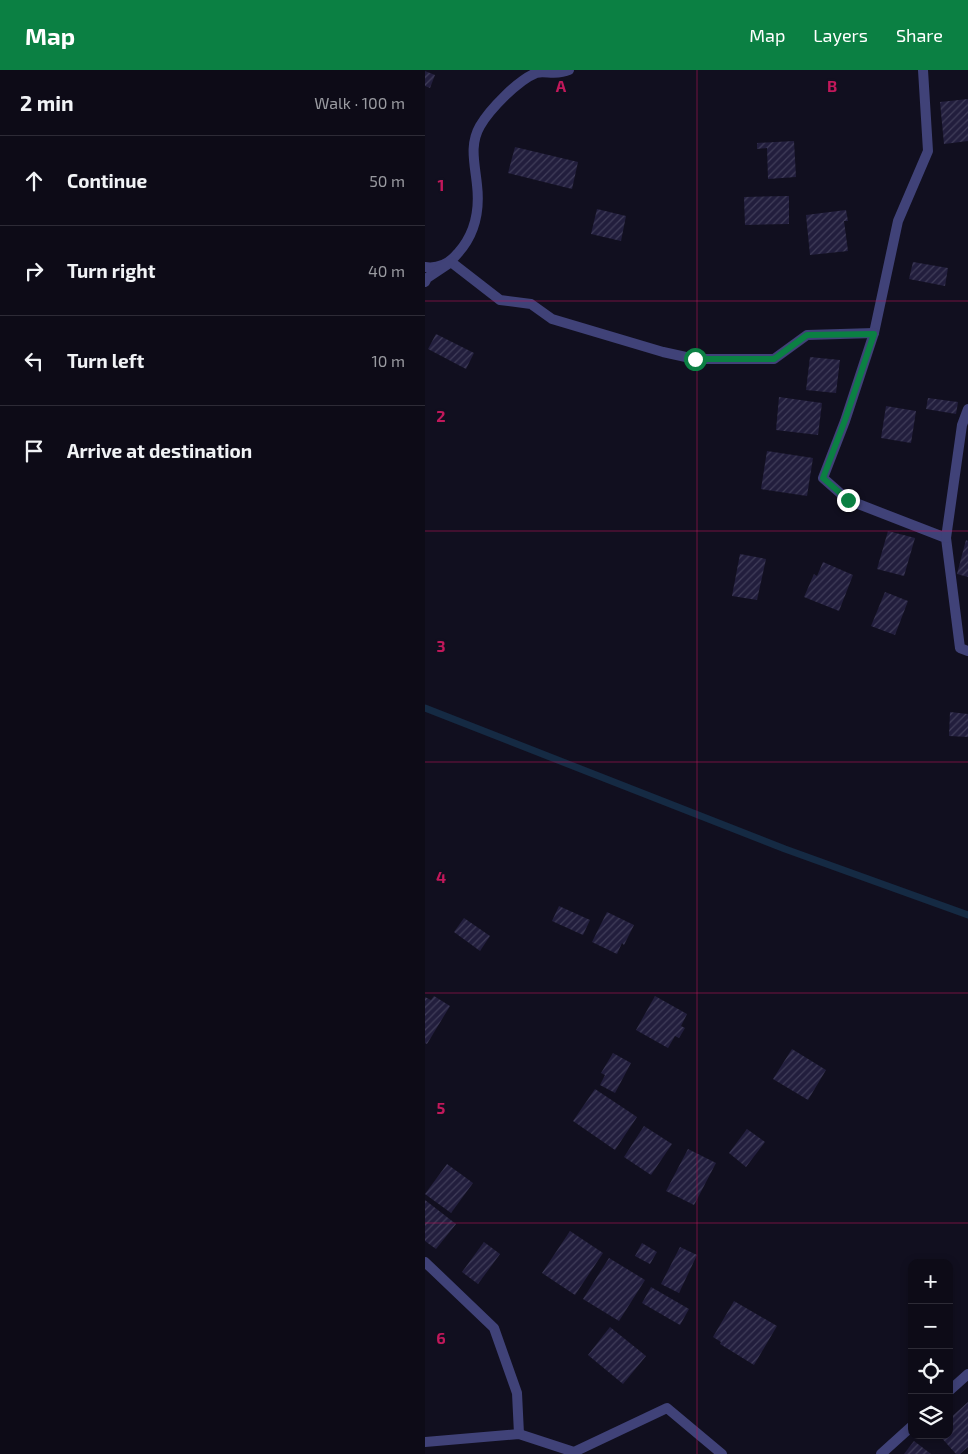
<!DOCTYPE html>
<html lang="en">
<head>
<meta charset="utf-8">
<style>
  body { margin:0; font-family:"Exo 2",sans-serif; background:#161420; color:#f1f3f6 }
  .controls { position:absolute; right:15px; bottom:15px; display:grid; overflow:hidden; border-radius:10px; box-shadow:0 2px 8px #0003 }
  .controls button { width:45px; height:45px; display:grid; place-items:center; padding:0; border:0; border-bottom:1px solid #2d2b36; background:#0d0b17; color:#f1f3f6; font:25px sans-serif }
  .stop { position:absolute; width:15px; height:15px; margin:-11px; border:4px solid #0b8043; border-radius:50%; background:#fff }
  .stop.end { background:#0b8043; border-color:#fff; box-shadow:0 1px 5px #0008 }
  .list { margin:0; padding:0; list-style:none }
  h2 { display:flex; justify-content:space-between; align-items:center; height:65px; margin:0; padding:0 20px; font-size:21px }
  h2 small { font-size:16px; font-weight:400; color:#9a9ba1 }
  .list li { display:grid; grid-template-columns:32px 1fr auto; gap:15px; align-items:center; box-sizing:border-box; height:90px; padding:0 20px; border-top:1px solid #2d2b36 }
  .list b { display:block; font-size:19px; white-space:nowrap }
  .list em { font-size:16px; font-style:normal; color:#9a9ba1 }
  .icon { flex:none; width:28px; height:28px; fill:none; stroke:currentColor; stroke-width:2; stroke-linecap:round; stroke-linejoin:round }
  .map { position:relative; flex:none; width:543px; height:1384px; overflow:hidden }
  header { display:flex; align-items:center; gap:30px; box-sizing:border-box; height:70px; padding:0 25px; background:#0b8043; color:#fff }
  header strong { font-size:24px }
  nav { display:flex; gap:28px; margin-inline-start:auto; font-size:18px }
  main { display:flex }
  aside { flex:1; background:#0d0b17 }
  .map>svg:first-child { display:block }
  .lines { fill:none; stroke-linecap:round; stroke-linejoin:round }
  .stream { stroke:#152a43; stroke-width:7 }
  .building { fill:url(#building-hatch) }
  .minor { stroke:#404278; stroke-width:10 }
  .route { stroke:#0b8043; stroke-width:6 }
  .grid { fill:none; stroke:#c2185b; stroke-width:1; stroke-opacity:0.55 }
  .grid-label { font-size:16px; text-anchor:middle; font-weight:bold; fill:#c2185b; stroke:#110f1f; stroke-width:4.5; stroke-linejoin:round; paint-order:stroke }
</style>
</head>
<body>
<header>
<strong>Map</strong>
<nav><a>Map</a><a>Layers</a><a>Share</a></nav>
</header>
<main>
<aside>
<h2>2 min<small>Walk · 100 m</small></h2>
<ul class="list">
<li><svg class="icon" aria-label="ahead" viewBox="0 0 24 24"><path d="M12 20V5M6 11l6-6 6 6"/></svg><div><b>Continue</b></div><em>50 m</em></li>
<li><svg class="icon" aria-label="right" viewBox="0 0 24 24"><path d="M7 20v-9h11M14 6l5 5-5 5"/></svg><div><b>Turn right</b></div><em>40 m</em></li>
<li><svg class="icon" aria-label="left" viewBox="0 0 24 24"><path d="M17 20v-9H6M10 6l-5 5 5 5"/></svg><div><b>Turn left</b></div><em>10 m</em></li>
<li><svg class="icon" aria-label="arrive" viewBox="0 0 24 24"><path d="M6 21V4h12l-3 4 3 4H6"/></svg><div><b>Arrive at destination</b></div></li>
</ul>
</aside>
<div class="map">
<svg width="543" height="1384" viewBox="0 0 543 1384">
  <defs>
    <pattern id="building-hatch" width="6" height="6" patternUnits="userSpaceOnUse" patternTransform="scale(1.25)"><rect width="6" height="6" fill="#221e3d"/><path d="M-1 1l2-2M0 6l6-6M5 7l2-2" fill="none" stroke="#413e5a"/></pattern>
  </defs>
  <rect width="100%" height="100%" fill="#110f1f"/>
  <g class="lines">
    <!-- stream -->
    <path class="stream" d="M 0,638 L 360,779 L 543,845"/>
  </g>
  <!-- building -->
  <g class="building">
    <path d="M 0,1 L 10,5 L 5,18 L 0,16 Z"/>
    <path d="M 543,29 L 543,71 L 519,74 L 515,32 Z"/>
    <path d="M 369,71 L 371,107 L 343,109 L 342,78 L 332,79 L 332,73 Z"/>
    <path d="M 90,77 L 153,92 L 147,119 L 83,103 Z"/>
    <path d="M 364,126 L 364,154 L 320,155 L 319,127 Z"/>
    <path d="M 172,139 L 201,146 L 196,171 L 166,164 Z"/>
    <path d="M 421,140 L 423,151 L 419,151 L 423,181 L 385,185 L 381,145 Z"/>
    <path d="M 488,192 L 523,198 L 520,216 L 484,209 Z"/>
    <path d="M 11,264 L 49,283 L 41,299 L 3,279 Z"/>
    <path d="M 385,287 L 415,290 L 411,323 L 381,320 Z"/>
    <path d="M 354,327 L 397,333 L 393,365 L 351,360 Z"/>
    <path d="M 503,328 L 533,332 L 531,344 L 501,339 Z"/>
    <path d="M 461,336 L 491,341 L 486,373 L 456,368 Z"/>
    <path d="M 342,381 L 388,388 L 382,426 L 336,419 Z"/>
    <path d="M 463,461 L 490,468 L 479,506 L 452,499 Z"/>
    <path d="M 541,470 L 543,471 L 543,507 L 532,504 Z"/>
    <path d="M 315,484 L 341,489 L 332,530 L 307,526 Z"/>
    <path d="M 398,492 L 428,505 L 414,541 L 379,527 L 389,504 L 392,506 Z"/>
    <path d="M 460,522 L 483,531 L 470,565 L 446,556 Z"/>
    <path d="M 525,642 L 543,644 L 543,667 L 524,666 Z"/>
    <path d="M 134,836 L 165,850 L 158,865 L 127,851 Z"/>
    <path d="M 182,842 L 209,855 L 199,875 L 197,873 L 192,884 L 167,872 Z"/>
    <path d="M 39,848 L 65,866 L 55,881 L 29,862 Z"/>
    <path d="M 9,926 L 25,936 L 2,974 L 0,973 L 0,927 L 6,930 Z"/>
    <path d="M 230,926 L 262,944 L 256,956 L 260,958 L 254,968 L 250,966 L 243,978 L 211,960 Z"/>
    <path d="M 367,979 L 401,1000 L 383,1030 L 348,1009 Z"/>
    <path d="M 188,983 L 206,993 L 190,1023 L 175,1015 L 180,1005 L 176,1003 Z"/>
    <path d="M 170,1019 L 212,1047 L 190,1080 L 148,1051 Z"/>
    <path d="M 219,1056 L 247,1074 L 226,1105 L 199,1087 Z"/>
    <path d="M 322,1059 L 340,1072 L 321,1097 L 304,1083 Z"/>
    <path d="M 263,1079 L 291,1093 L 269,1135 L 241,1121 Z"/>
    <path d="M 22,1094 L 48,1113 L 26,1143 L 0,1124 Z"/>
    <path d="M 0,1130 L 31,1154 L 11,1179 L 0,1171 Z"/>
    <path d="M 145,1161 L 178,1183 L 150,1225 L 117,1203 Z"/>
    <path d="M 59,1172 L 75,1184 L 53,1214 L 37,1202 Z"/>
    <path d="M 217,1173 L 232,1182 L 225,1194 L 210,1186 Z"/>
    <path d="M 255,1177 L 272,1185 L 254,1223 L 236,1214 Z"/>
    <path d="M 184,1188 L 220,1210 L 194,1251 L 158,1229 Z"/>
    <path d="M 226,1217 L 264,1239 L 255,1255 L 217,1233 Z"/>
    <path d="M 309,1231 L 352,1256 L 329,1295 L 295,1274 L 296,1272 L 288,1267 Z"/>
    <path d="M 185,1257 L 221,1286 L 198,1314 L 163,1285 Z"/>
    <path d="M 543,1332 L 543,1377 L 535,1384 L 531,1384 L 514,1365 L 524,1365 L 524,1349 Z"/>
    <path d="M 489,1371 L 506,1384 L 479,1384 Z"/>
  </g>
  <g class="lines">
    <!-- minor -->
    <g class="minor">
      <path d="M 498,0 L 503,81 L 473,151 L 449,263 L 420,351 L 398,408 L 423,430 L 521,468 L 535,578 L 543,581"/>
      <path d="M 0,197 C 14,199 24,194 33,183 C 50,164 55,141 52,115 C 50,94 44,75 55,56 C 65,39 93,10 111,3 C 119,0 131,6 144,0"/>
      <path d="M 0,212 L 2,208 L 26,192 L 75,230 L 106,234 L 127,249 L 238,282 L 270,289 L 349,289 L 382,265 L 449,263"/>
      <path d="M 521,468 L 537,355 L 543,339"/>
      <path d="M 0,1192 L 69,1258 L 92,1323 L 94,1364"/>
      <path d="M 524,1321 L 543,1304"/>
      <path d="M 0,1372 L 94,1364 L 149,1382 L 242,1338 L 297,1384"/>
      <path d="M 456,1384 L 487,1356"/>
    </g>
  </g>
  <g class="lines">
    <!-- route -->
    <path class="route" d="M 270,289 L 349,289 L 382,265 L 449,264 L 420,350 L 398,408 L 423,430"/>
  </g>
  <!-- grid -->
  <path class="grid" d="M 272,0 L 272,1384M 0,231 L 543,231M 0,461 L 543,461M 0,692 L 543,692M 0,923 L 543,923M 0,1153 L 543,1153"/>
  <g class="grid-label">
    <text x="136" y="22">A</text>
    <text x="407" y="22">B</text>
    <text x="16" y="121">1</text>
    <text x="16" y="352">2</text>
    <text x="16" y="582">3</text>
    <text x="16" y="813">4</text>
    <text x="16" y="1044">5</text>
    <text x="16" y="1274">6</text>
  </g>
</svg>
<div class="controls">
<button>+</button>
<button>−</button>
<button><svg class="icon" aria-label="locate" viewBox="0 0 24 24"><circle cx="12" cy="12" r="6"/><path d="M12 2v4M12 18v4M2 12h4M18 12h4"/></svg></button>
<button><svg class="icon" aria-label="layers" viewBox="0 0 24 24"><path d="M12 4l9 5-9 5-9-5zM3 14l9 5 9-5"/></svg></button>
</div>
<div class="stop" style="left:270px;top:289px"></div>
<div class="stop end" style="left:423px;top:430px"></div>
</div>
</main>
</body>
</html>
